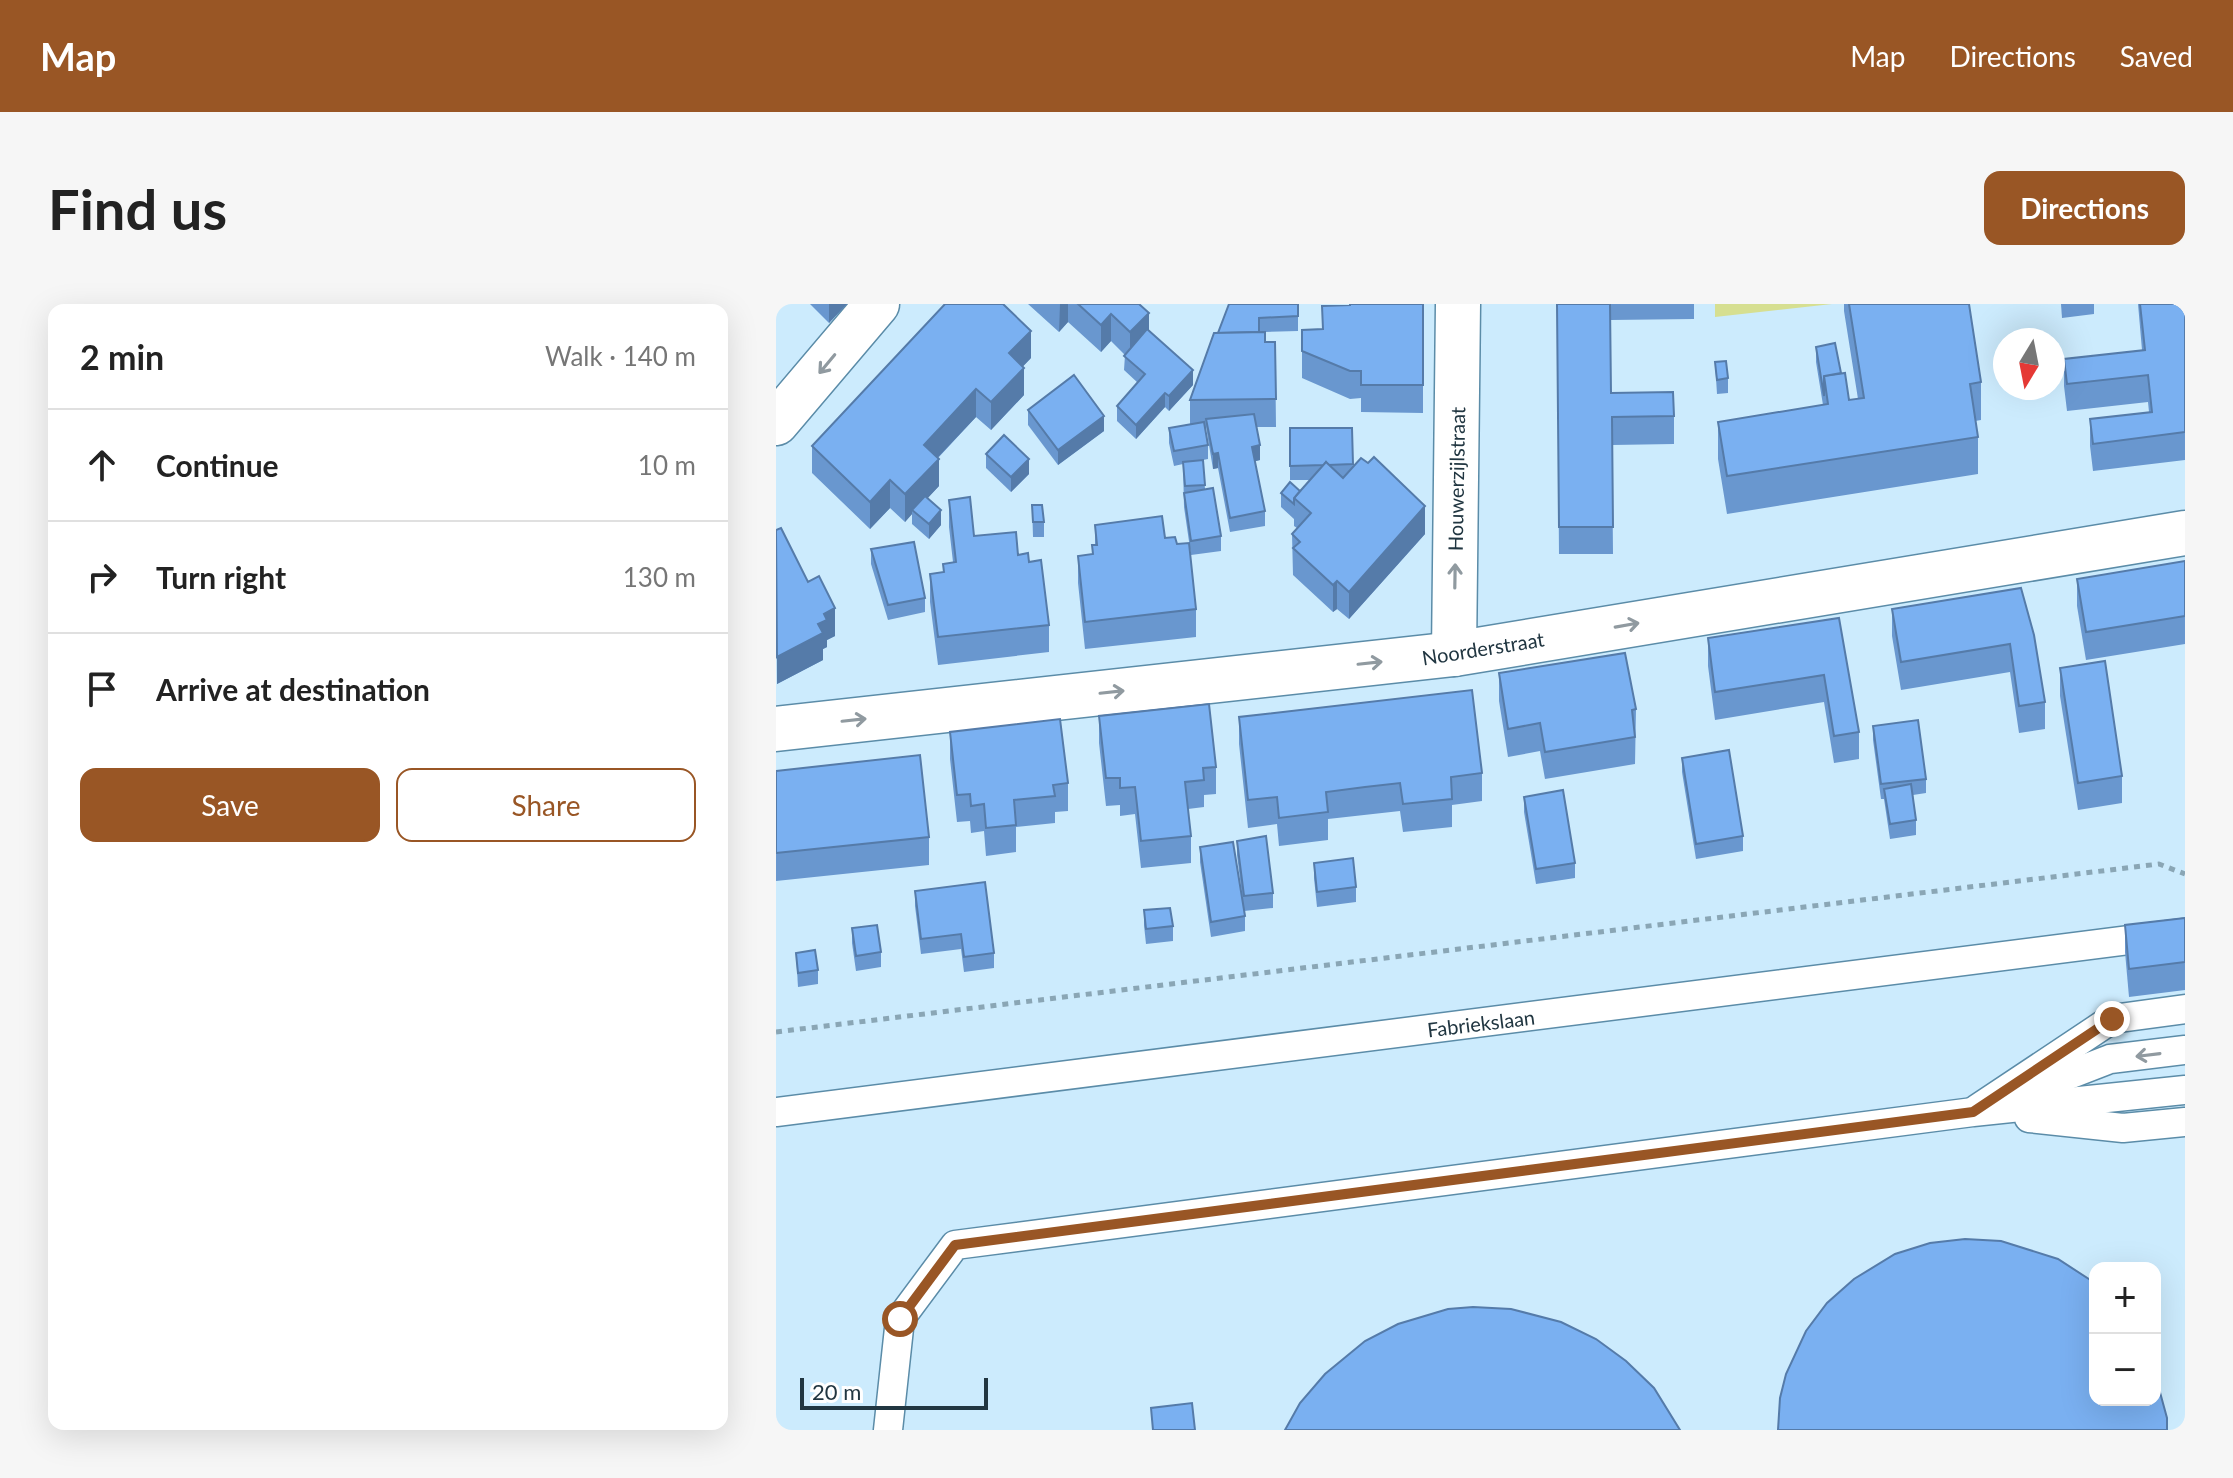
<!DOCTYPE html>
<html lang="en">
<head>
<meta charset="utf-8">
<style>
  body { margin:0; font-family:Lato,sans-serif; background:#f6f6f6; color:#222 }
  .controls { position:absolute; right:24px; bottom:24px; display:grid; overflow:hidden; border-radius:16px; box-shadow:0 8px 32px #0002 }
  .controls button { width:72px; height:72px; display:grid; place-items:center; padding:0; border:0; border-bottom:2px solid #e0e0e0; background:#fff; color:#222; font:40px sans-serif }
  .compass { position:absolute; left:1217px; top:24px; width:72px; height:72px; border-radius:50%; background:#fff; box-shadow:0 8px 32px #0002; rotate:190deg }
  .scale { position:absolute; left:24px; bottom:20px; width:188px; box-sizing:border-box; padding-left:8px; border:4px solid #213641; border-top:0; font-size:22px; line-height:28px; white-space:nowrap; color:#213641; -webkit-text-stroke:6px #fff; paint-order:stroke }
  .stop { position:absolute; width:24px; height:24px; margin:-18px; border:6px solid #995625; border-radius:50%; background:#fff }
  .stop.end { background:#995625; border-color:#fff; box-shadow:0 2px 8px #0008 }
  .list { margin:0; padding:0; list-style:none }
  h2 { display:flex; justify-content:space-between; align-items:center; height:104px; margin:0; padding:0 32px; font-size:34px }
  h2 small { font-size:26px; font-weight:400; color:#767676 }
  .list li { display:grid; grid-template-columns:52px 1fr auto; gap:24px; align-items:center; box-sizing:border-box; height:112px; padding:0 32px; border-top:2px solid #e0e0e0 }
  .list b { display:block; font-size:30px; white-space:nowrap }
  .list em { font-size:26px; font-style:normal; color:#767676 }
  .actions { display:flex; gap:16px; padding:24px 32px }
  .actions a { flex:1; padding:18px 0; border:2px solid #995625; border-radius:16px; text-align:center; font-size:28px; color:#995625 }
  .actions .main { background:#995625; color:#fff }
  .icon { flex:none; width:44px; height:44px; fill:none; stroke:currentColor; stroke-width:2; stroke-linecap:round; stroke-linejoin:round }
  .map { position:relative; flex:none; width:1409px; height:1126px; overflow:hidden; border-radius:16px }
  header { display:flex; align-items:center; gap:48px; box-sizing:border-box; height:112px; padding:0 40px; background:#995625; color:#fff }
  header strong { font-size:38px }
  nav { display:flex; gap:44px; margin-inline-start:auto; font-size:28px }
  .intro { display:flex; align-items:center; justify-content:space-between; box-sizing:border-box; height:192px; padding:0 48px }
  h1 { margin:0; font-size:56px }
  .button { padding:20px 36px; border-radius:16px; background:#995625; color:#fff; font-size:28px; font-weight:700 }
  main { display:flex; gap:48px; padding:0 48px }
  aside { flex:1; background:#fff; border-radius:16px; box-shadow:0 8px 32px #0002 }
  .map>svg:first-child { display:block }
  .green { fill:#d6df91 }
  .lines { fill:none; stroke-linecap:round; stroke-linejoin:round }
  .lane-casing { stroke:#5b8ca8; stroke-width:31 }
  .street-casing { stroke:#5b8ca8; stroke-width:47 }
  .path { stroke:#8aa6b5; stroke-width:5; stroke-dasharray:6 6; stroke-linecap:butt }
  .lane { stroke:#fff; stroke-width:28 }
  .street { stroke:#fff; stroke-width:44 }
  .wall { fill:#6997cf }
  .shaded-wall { fill:#557ba9 }
  .building { fill:#7ab0f1; stroke:#557ba9; stroke-width:2 }
  .oneway { stroke:#909aa0 }
  .route { stroke:#995625; stroke-width:10 }
  .labels { text-anchor:middle; dominant-baseline:central; stroke-width:8; stroke-linejoin:round; paint-order:stroke }
  .street-label { font-size:20px; fill:#213641; stroke:#fff }
</style>
</head>
<body>
<header>
<strong>Map</strong>
<nav><a>Map</a><a>Directions</a><a>Saved</a></nav>
</header>
<div class="intro"><h1>Find us</h1><a class="button">Directions</a></div>
<main>
<aside>
<h2>2 min<small>Walk · 140 m</small></h2>
<ul class="list">
<li><svg class="icon" aria-label="ahead" viewBox="0 0 24 24"><path d="M12 20V5M6 11l6-6 6 6"/></svg><div><b>Continue</b></div><em>10 m</em></li>
<li><svg class="icon" aria-label="right" viewBox="0 0 24 24"><path d="M7 20v-9h11M14 6l5 5-5 5"/></svg><div><b>Turn right</b></div><em>130 m</em></li>
<li><svg class="icon" aria-label="arrive" viewBox="0 0 24 24"><path d="M6 21V4h12l-3 4 3 4H6"/></svg><div><b>Arrive at destination</b></div></li>
</ul>
<div class="actions"><a class="main">Save</a><a>Share</a></div>
</aside>
<div class="map">
<svg width="1409" height="1126" viewBox="0 0 1409 1126">
  <rect width="100%" height="100%" fill="#ccebfd"/>
  <!-- green -->
  <path class="green" d="M 939,0 L 1056,0 L 939,13 Z"/>
  <g class="lines">
    <defs>
      <g id="lane">
        <path d="M 1246,789 L 1334,755 L 1409,746"/>
        <path d="M 1201,805 L 1336,715 L 1409,705"/>
        <path d="M 0,808 L 1409,629"/>
        <path d="M 1253,814 L 1347,824 L 1409,818"/>
        <path d="M 112,1126 L 124,1015 L 179,941 L 1197,808 L 1409,786"/>
      </g>
      <g id="street">
        <path d="M 0,119 L 101,0"/>
        <path d="M 678,350 L 682,0"/>
        <path d="M 0,425 L 678,350 L 1409,229"/>
      </g>
    </defs>
    <!-- lane casing -->
    <use href="#lane" class="lane-casing"/>
    <!-- street casing -->
    <use href="#street" class="street-casing"/>
    <!-- path -->
    <path class="path" d="M 0,728 L 1383,560 L 1409,570"/>
    <!-- lane -->
    <use href="#lane" class="lane"/>
    <!-- street -->
    <use href="#street" class="street"/>
  </g>
  <!-- wall -->
  <g class="wall">
    <path d="M 34,0 L 71,0 L 53,19 Z"/>
    <path d="M 252,0 L 363,0 L 373,26 L 417,81 L 393,107 L 389,103 L 360,135 L 341,117 L 341,102 L 362,79 L 348,66 L 349,51 L 335,37 L 325,48 L 292,18 L 283,28 Z"/>
    <path d="M 522,0 L 522,27 L 489,28 L 489,38 L 499,38 L 500,123 L 480,123 L 484,156 L 479,157 L 489,207 L 489,222 L 454,228 L 442,164 L 437,165 L 430,123 L 429,124 L 432,141 L 432,155 L 427,156 L 429,185 L 445,232 L 445,247 L 415,251 L 408,203 L 407,160 L 398,162 L 393,139 L 393,124 L 414,120 L 414,96 L 442,29 Z"/>
    <path d="M 647,0 L 647,109 L 585,108 L 585,94 L 574,95 L 526,74 L 526,26 L 546,25 L 546,2 Z"/>
    <path d="M 781,0 L 918,0 L 918,15 L 834,16 L 835,89 L 898,112 L 898,140 L 836,141 L 837,250 L 783,250 Z"/>
    <path d="M 1068,0 L 1193,0 L 1205,78 L 1205,116 L 1199,117 L 1202,133 L 1202,170 L 951,210 L 942,155 L 942,118 L 1047,101 L 1040,58 L 1040,43 L 1065,69 L 1073,96 L 1082,95 L 1068,7 Z"/>
    <path d="M 1285,0 L 1318,0 L 1318,10 L 1286,14 Z"/>
    <path d="M 1362,0 L 1409,0 L 1409,156 L 1317,167 L 1314,142 L 1314,115 L 1373,108 L 1372,98 L 1291,107 L 1288,82 L 1288,55 L 1366,46 Z"/>
    <path d="M 255,54 L 247,62 L 248,91 L 215,126 L 200,113 L 162,154 L 163,182 L 151,194 L 165,221 L 153,235 L 136,220 L 136,210 L 129,218 L 114,204 L 94,225 L 36,169 L 36,142 Z"/>
    <path d="M 939,58 L 952,74 L 952,89 L 941,90 Z"/>
    <path d="M 252,106 L 328,127 L 282,161 L 252,121 Z"/>
    <path d="M 514,124 L 576,124 L 577,163 L 649,230 L 573,315 L 561,305 L 557,308 L 517,271 L 516,230 L 521,224 L 518,222 L 518,215 L 505,203 L 505,189 L 524,187 L 534,176 L 514,176 Z"/>
    <path d="M 210,150 L 253,170 L 235,188 L 210,164 Z"/>
    <path d="M 173,196 L 198,232 L 242,251 L 253,258 L 273,321 L 273,348 L 162,361 L 154,298 L 154,270 L 167,269 L 167,260 L 177,258 L 173,223 Z"/>
    <path d="M 256,201 L 268,218 L 268,233 L 257,233 Z"/>
    <path d="M 319,221 L 389,234 L 401,240 L 420,305 L 420,333 L 309,345 L 302,279 L 302,252 L 316,250 L 316,241 L 319,241 Z"/>
    <path d="M 0,226 L 59,332 L 51,336 L 51,343 L 47,345 L 47,356 L 1,380 Z"/>
    <path d="M 95,245 L 149,294 L 149,308 L 112,316 L 95,260 Z"/>
    <path d="M 1409,257 L 1409,340 L 1310,356 L 1301,302 L 1301,275 Z"/>
    <path d="M 1245,284 L 1269,398 L 1269,425 L 1243,429 L 1234,368 L 1125,386 L 1116,332 L 1116,305 Z"/>
    <path d="M 1063,314 L 1083,428 L 1083,455 L 1058,459 L 1048,398 L 939,416 L 932,362 L 932,334 Z"/>
    <path d="M 1284,364 L 1346,472 L 1346,499 L 1302,506 L 1284,392 Z"/>
    <path d="M 723,369 L 860,405 L 859,460 L 769,475 L 764,447 L 732,453 L 723,397 Z"/>
    <path d="M 323,412 L 440,463 L 440,490 L 428,491 L 428,503 L 412,505 L 415,532 L 415,559 L 365,564 L 359,510 L 344,512 L 344,501 L 330,502 L 323,439 Z"/>
    <path d="M 463,413 L 706,469 L 706,497 L 676,501 L 676,523 L 627,528 L 624,507 L 552,515 L 552,536 L 503,542 L 501,520 L 472,524 L 463,440 Z"/>
    <path d="M 1097,422 L 1150,475 L 1150,489 L 1137,491 L 1140,516 L 1140,531 L 1114,535 L 1108,495 L 1105,495 L 1097,436 Z"/>
    <path d="M 174,428 L 292,479 L 292,507 L 279,508 L 279,519 L 240,523 L 240,548 L 210,552 L 208,527 L 195,529 L 194,517 L 181,518 L 174,455 Z"/>
    <path d="M 906,454 L 967,532 L 967,547 L 920,555 L 906,468 Z"/>
    <path d="M 0,467 L 153,533 L 153,561 L 0,577 Z"/>
    <path d="M 748,493 L 799,559 L 799,574 L 760,580 L 748,508 Z"/>
    <path d="M 461,537 L 497,589 L 497,604 L 468,607 L 461,551 Z"/>
    <path d="M 424,543 L 469,612 L 469,627 L 435,633 L 424,558 Z"/>
    <path d="M 538,559 L 580,583 L 580,598 L 541,603 L 538,574 Z"/>
    <path d="M 139,587 L 218,649 L 218,664 L 188,668 L 185,645 L 145,650 L 139,602 Z"/>
    <path d="M 368,606 L 397,622 L 397,637 L 370,640 L 368,621 Z"/>
    <path d="M 1409,614 L 1409,686 L 1353,693 L 1349,648 L 1349,621 Z"/>
    <path d="M 76,624 L 105,648 L 105,663 L 80,667 L 76,639 Z"/>
    <path d="M 20,649 L 42,666 L 42,680 L 22,683 Z"/>
  </g>
  <!-- shaded-wall -->
  <g class="shaded-wall">
    <path d="M 53,0 L 71,0 L 53,19 Z"/>
    <path d="M 284,0 L 292,0 L 292,18 L 283,28 Z"/>
    <path d="M 373,9 L 373,37 L 354,56 L 354,28 Z"/>
    <path d="M 335,10 L 335,37 L 325,48 L 325,21 Z"/>
    <path d="M 255,27 L 255,54 L 233,77 L 233,49 Z"/>
    <path d="M 248,64 L 248,91 L 215,126 L 215,98 Z"/>
    <path d="M 417,66 L 417,81 L 393,107 L 393,92 Z"/>
    <path d="M 200,85 L 200,113 L 148,168 L 148,141 Z"/>
    <path d="M 389,89 L 389,103 L 360,135 L 360,121 Z"/>
    <path d="M 328,112 L 328,127 L 282,161 L 282,146 Z"/>
    <path d="M 484,141 L 484,156 L 476,158 L 476,143 Z"/>
    <path d="M 442,149 L 442,164 L 437,165 L 437,150 Z"/>
    <path d="M 163,155 L 163,182 L 139,208 L 136,206 L 136,210 L 129,218 L 129,190 Z"/>
    <path d="M 253,155 L 253,170 L 235,188 L 235,173 Z"/>
    <path d="M 114,176 L 114,204 L 94,225 L 94,198 Z"/>
    <path d="M 649,202 L 649,230 L 573,315 L 573,288 Z"/>
    <path d="M 165,206 L 165,221 L 153,235 L 153,220 Z"/>
    <path d="M 561,277 L 561,305 L 557,308 L 557,281 Z"/>
    <path d="M 59,304 L 59,332 L 51,336 L 51,343 L 47,345 L 47,356 L 1,380 L 1,353 L 42,320 L 48,310 Z"/>
  </g>
  <!-- building -->
  <g class="building">
    <path d="M 169,0 L 227,0 L 255,27 L 233,49 L 248,64 L 215,98 L 200,85 L 148,141 L 163,155 L 129,190 L 114,176 L 94,198 L 36,142 Z"/>
    <path d="M 302,0 L 363,0 L 373,9 L 354,28 L 335,10 L 325,21 Z"/>
    <path d="M 453,0 L 522,0 L 522,12 L 483,14 L 483,28 L 442,29 Z"/>
    <path d="M 574,0 L 647,0 L 647,81 L 585,81 L 585,67 L 574,67 L 526,47 L 526,26 L 547,25 L 546,2 L 574,1 Z"/>
    <path d="M 781,0 L 834,0 L 835,89 L 897,88 L 898,112 L 836,113 L 837,223 L 783,223 Z"/>
    <path d="M 1073,0 L 1193,0 L 1205,78 L 1194,80 L 1202,133 L 951,172 L 942,118 L 1052,100 L 1048,72 L 1069,69 L 1073,96 L 1088,94 Z"/>
    <path d="M 1364,0 L 1409,0 L 1409,128 L 1317,140 L 1314,115 L 1376,108 L 1372,71 L 1291,80 L 1288,55 L 1369,46 Z"/>
    <path d="M 371,25 L 417,66 L 393,92 L 389,89 L 360,121 L 341,102 L 369,70 L 348,52 Z"/>
    <path d="M 489,28 L 489,38 L 499,38 L 500,95 L 414,96 L 438,29 Z"/>
    <path d="M 1059,39 L 1065,69 L 1048,72 L 1048,92 L 1040,43 Z"/>
    <path d="M 950,57 L 952,74 L 941,76 L 939,58 Z"/>
    <path d="M 298,71 L 328,112 L 282,146 L 252,106 Z"/>
    <path d="M 478,110 L 484,141 L 476,143 L 489,207 L 454,214 L 442,149 L 437,150 L 430,115 Z"/>
    <path d="M 428,118 L 432,141 L 398,147 L 393,124 Z"/>
    <path d="M 514,124 L 576,124 L 577,160 L 552,161 L 550,158 L 548,161 L 514,162 Z"/>
    <path d="M 228,131 L 253,155 L 235,173 L 210,150 Z"/>
    <path d="M 598,153 L 649,202 L 573,288 L 561,277 L 557,281 L 517,244 L 524,238 L 516,230 L 535,209 L 518,194 L 550,158 L 567,174 L 585,154 L 592,159 Z"/>
    <path d="M 427,156 L 429,181 L 409,182 L 407,158 Z"/>
    <path d="M 514,178 L 524,187 L 518,194 L 518,200 L 505,189 Z"/>
    <path d="M 437,184 L 445,232 L 415,237 L 408,189 Z"/>
    <path d="M 149,192 L 165,206 L 153,220 L 136,206 Z"/>
    <path d="M 194,193 L 198,232 L 240,228 L 242,251 L 252,249 L 253,258 L 265,256 L 273,321 L 162,333 L 154,270 L 168,268 L 167,260 L 180,258 L 173,196 Z"/>
    <path d="M 256,201 L 266,201 L 268,218 L 257,218 Z"/>
    <path d="M 386,212 L 389,234 L 399,233 L 401,240 L 413,239 L 420,305 L 309,318 L 302,252 L 317,250 L 316,241 L 321,241 L 319,221 Z"/>
    <path d="M 5,224 L 32,278 L 43,272 L 59,304 L 48,310 L 51,316 L 42,320 L 47,329 L 1,353 L 0,226 Z"/>
    <path d="M 138,238 L 149,294 L 112,301 L 95,245 Z"/>
    <path d="M 1409,257 L 1409,312 L 1310,328 L 1301,275 Z"/>
    <path d="M 1245,284 L 1258,331 L 1269,398 L 1243,402 L 1234,340 L 1125,358 L 1116,305 Z"/>
    <path d="M 1063,314 L 1083,428 L 1058,432 L 1048,371 L 939,388 L 932,334 Z"/>
    <path d="M 849,349 L 860,405 L 856,406 L 859,433 L 769,448 L 764,419 L 732,425 L 723,369 Z"/>
    <path d="M 1329,357 L 1346,472 L 1302,479 L 1284,364 Z"/>
    <path d="M 696,386 L 706,469 L 675,473 L 676,495 L 627,500 L 624,479 L 589,483 L 550,488 L 552,508 L 503,514 L 501,493 L 472,496 L 463,413 Z"/>
    <path d="M 433,400 L 440,463 L 427,464 L 428,476 L 409,478 L 415,532 L 365,537 L 359,483 L 344,484 L 344,474 L 330,474 L 323,412 Z"/>
    <path d="M 284,415 L 292,479 L 277,481 L 279,492 L 238,496 L 240,521 L 210,524 L 208,500 L 195,502 L 194,490 L 181,491 L 174,428 Z"/>
    <path d="M 1142,416 L 1150,475 L 1105,480 L 1097,422 Z"/>
    <path d="M 953,446 L 967,532 L 920,540 L 906,454 Z"/>
    <path d="M 144,451 L 153,533 L 0,549 L 0,467 Z"/>
    <path d="M 1135,480 L 1140,516 L 1114,520 L 1108,485 Z"/>
    <path d="M 787,486 L 799,559 L 760,565 L 748,493 Z"/>
    <path d="M 490,532 L 497,589 L 468,592 L 461,537 Z"/>
    <path d="M 457,538 L 469,612 L 435,618 L 424,543 Z"/>
    <path d="M 577,554 L 580,583 L 541,588 L 538,559 Z"/>
    <path d="M 209,578 L 218,649 L 188,653 L 185,630 L 145,635 L 139,587 Z"/>
    <path d="M 394,604 L 397,622 L 370,625 L 368,606 Z"/>
    <path d="M 1409,614 L 1409,658 L 1353,665 L 1349,621 Z"/>
    <path d="M 101,621 L 105,648 L 80,652 L 76,624 Z"/>
    <path d="M 39,646 L 42,666 L 22,669 L 20,649 Z"/>
    <path d="M 1189,935 L 1225,937 L 1282,955 L 1319,979 L 1319,1096 L 1379,1096 L 1379,1070 L 1391,1114 L 1391,1126 L 1002,1126 L 1004,1094 L 1010,1070 L 1030,1027 L 1051,999 L 1078,975 L 1119,950 L 1154,939 Z"/>
    <path d="M 697,1003 L 735,1005 L 785,1018 L 820,1035 L 850,1057 L 878,1084 L 904,1126 L 509,1126 L 524,1099 L 549,1070 L 589,1037 L 622,1020 L 672,1005 Z"/>
    <path d="M 416,1099 L 419,1126 L 377,1126 L 375,1104 Z"/>
  </g>
  <!-- one-way arrows -->
  <defs><path id="oneway-shaft" d="M-6 0H5M1.5-3L5.5 0L1.5 3" fill="none" stroke-width="1.6" stroke-linecap="round" stroke-linejoin="round" transform="scale(2)"/></defs>
  <g class="oneway">
    <use href="#oneway-shaft" transform="translate(51 60) rotate(130)"/>
    <use href="#oneway-shaft" transform="translate(679 272) rotate(-89)"/>
    <use href="#oneway-shaft" transform="translate(851 321) rotate(-10)"/>
    <use href="#oneway-shaft" transform="translate(594 359) rotate(-6)"/>
    <use href="#oneway-shaft" transform="translate(336 388) rotate(-6)"/>
    <use href="#oneway-shaft" transform="translate(78 416) rotate(-6)"/>
    <use href="#oneway-shaft" transform="translate(1372 751) rotate(173)"/>
  </g>
  <g class="lines">
    <!-- route -->
    <path class="route" d="M 124,1015 L 179,941 L 1197,808 L 1336,715"/>
  </g>
  <g class="labels">
    <!-- street labels -->
    <g class="street-label">
      <text transform="translate(680 175) rotate(-89)">Houwerzijlstraat</text>
      <text transform="translate(707 344) rotate(-9)">Noorderstraat</text>
      <text transform="translate(705 719) rotate(-7)">Fabriekslaan</text>
    </g>
  </g>
</svg>
<div class="controls">
<button>+</button>
<button>−</button>
</div>
<svg class="compass" viewBox="-18 -18 36 36"><path d="M0-13l5 13h-10z" fill="#e53935"/><path d="M0 13l5-13h-10z" fill="#767676"/></svg>
<div class="scale">20 m</div>
<div class="stop" style="left:124px;top:1015px"></div>
<div class="stop end" style="left:1336px;top:715px"></div>
</div>
</main>
</body>
</html>
